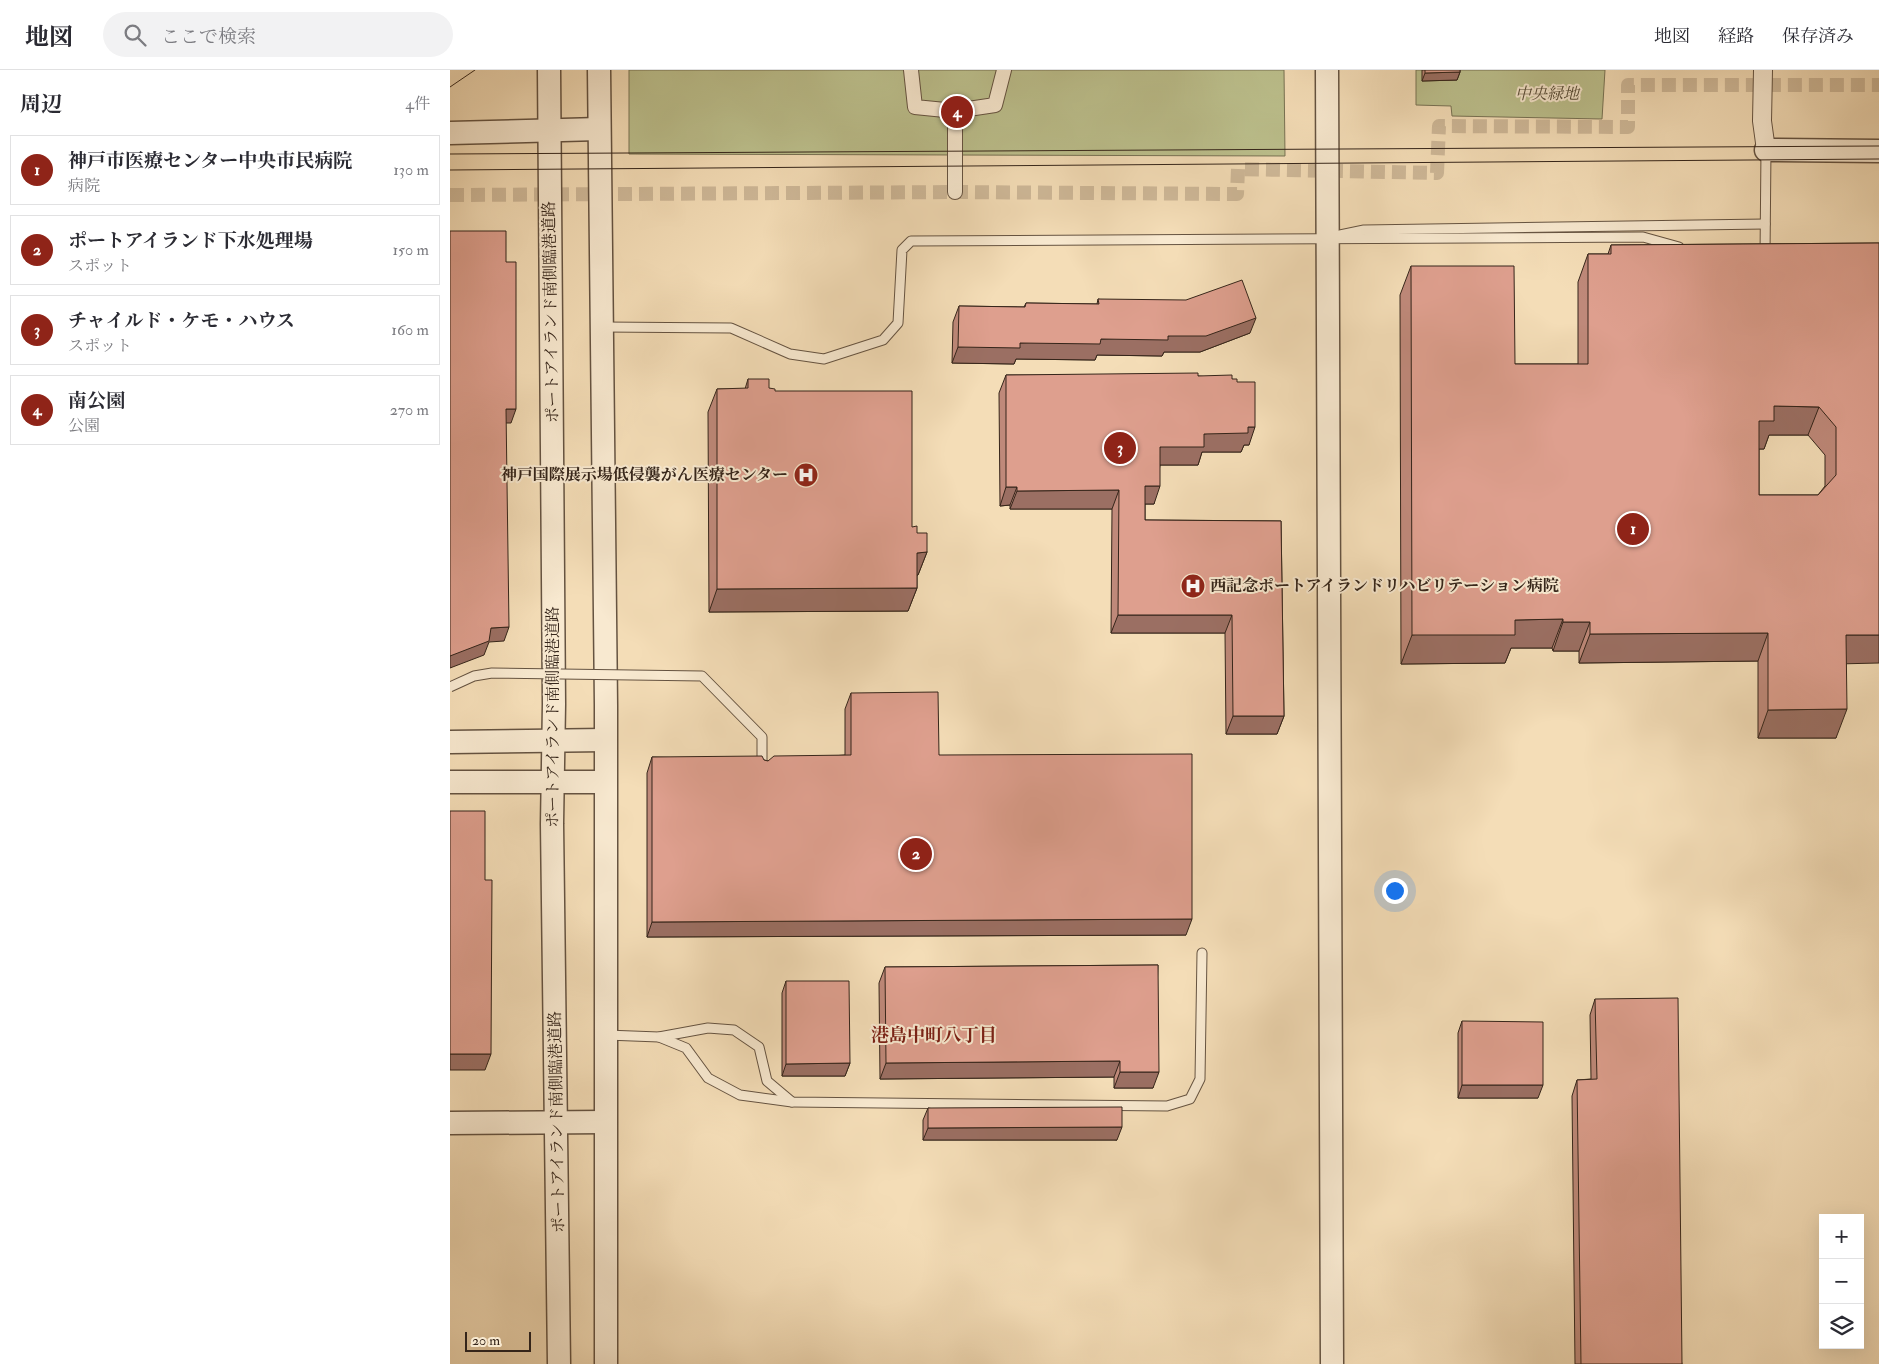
<!DOCTYPE html>
<html lang="ja">
<head>
<meta charset="utf-8">
<style>
  body { margin:0; font-family:"IM FELL Double Pica","Noto Serif JP",serif; background:#f2f2f3; color:#2b2b33 }
  .controls { position:absolute; right:15px; bottom:15px; display:grid; overflow:hidden; border-radius:0px; box-shadow:0 5px 20px #0002 }
  .controls button { width:45px; height:45px; display:grid; place-items:center; padding:0; border:0; border-bottom:1px solid #e1e1e2; background:#fff; color:#2b2b33; font:25px sans-serif }
  .scale { position:absolute; left:15px; bottom:12px; width:66px; box-sizing:border-box; padding-left:5px; border:2px solid #35251a; border-top:0; font-size:14px; line-height:18px; white-space:nowrap; color:#35251a; -webkit-text-stroke:4px #f8e9d0; paint-order:stroke }
  .you { position:absolute; left:944px; top:820px; width:18px; height:18px; margin:-12px; border:4px solid #fff; border-radius:50%; background:#1a73e8; box-shadow:0 0 0 8px #1a73e833 }
  .badge { display:grid; place-items:center; width:32px; height:32px; border-radius:50%; background:#8f2418; color:#fff; font-size:16px; font-weight:700 }
  .pin { position:absolute; translate:-50% -50%; border:2px solid #fff; box-shadow:0 1px 5px #0006 }
  .list { margin:0; padding:0; list-style:none }
  h2 { display:flex; justify-content:space-between; align-items:center; height:65px; margin:0; padding:0 20px; font-size:21px }
  h2 small { font-size:16px; font-weight:400; color:#7c7c81 }
  .list li { display:grid; grid-template-columns:32px 1fr auto; gap:15px; align-items:center; box-sizing:border-box; height:70px; margin:0 10px 10px; padding:0 10px; border:1px solid #e1e1e2; border-radius:0px }
  .list b { display:block; font-size:19px; white-space:nowrap }
  .list p { margin:0; font-size:16px; white-space:nowrap; color:#7c7c81 }
  .list em { font-size:16px; font-style:normal; color:#7c7c81 }
  .icon { flex:none; width:28px; height:28px; fill:none; stroke:currentColor; stroke-width:2; stroke-linecap:round; stroke-linejoin:round }
  .map { position:relative; flex:none; width:1429px; height:1294px; overflow:hidden }
  header { display:flex; align-items:center; gap:30px; box-sizing:border-box; height:70px; padding:0 25px; background:#fff; border-bottom:1px solid #e1e1e2 }
  header strong { font-size:24px }
  nav { display:flex; gap:28px; margin-inline-start:auto; font-size:18px }
  .search { width:350px; height:45px; background:#f2f2f3; display:flex; align-items:center; gap:12px; box-sizing:border-box; padding:0 18px; border-radius:28px; color:#7c7c81; font-size:19px }
  main { display:flex }
  aside { flex:1; background:#fff }
  .map>svg:first-child { display:block }
  .green { fill:#bcc08d; stroke:#787254 }
  .lines { fill:none; stroke-linecap:round; stroke-linejoin:round }
  .pedestrian-tunnel { stroke:#ceb898; stroke-width:14; stroke-dasharray:14 7; stroke-linecap:butt }
  .service-casing { stroke:#655341; stroke-width:11 }
  .pedestrian-casing { stroke:#655341; stroke-width:16 }
  .minor-casing { stroke:#655341; stroke-width:20 }
  .tertiary-casing { stroke:#655341; stroke-width:25 }
  .service { stroke:#f8e9d0; stroke-width:9 }
  .pedestrian { stroke:#f8e9d0; stroke-width:14 }
  .minor { stroke:#f8e9d0; stroke-width:18 }
  .tertiary { stroke:#f8e9d0; stroke-width:22 }
  .tram { stroke:#35251a; stroke-width:1 }
  .service-bridge-casing { stroke:#655341; stroke-width:11; stroke-linecap:butt }
  .service-bridge { stroke:#f8e9d0; stroke-width:9 }
  .wall { fill:#bf897a; stroke:#35251a; fill-rule:evenodd }
  .shaded-wall { fill:#9b6f63; stroke:#35251a }
  .building { fill:#de9f8e; stroke:#35251a; fill-rule:evenodd }
  .labels { text-anchor:middle; dominant-baseline:central; stroke-width:4; stroke-linejoin:round; paint-order:stroke }
  .park-label { font-size:16px; font-style:italic; fill:#574c37; stroke:#f8e9d0 }
  .street-label { font-size:16px; fill:#35251a; stroke:#f8e9d0 }
  .poi-label { font-size:16px; font-weight:bold; fill:#35251a; stroke:#f8e9d0; text-anchor:end }
  .neighbourhood-label { font-size:18px; font-weight:bold; fill:#7a1f14; stroke:#f8e9d0 }
</style>
</head>
<body>
<header>
<strong>地図</strong>
<div class="search"><svg class="icon" aria-label="search" viewBox="0 0 24 24"><circle cx="10" cy="10" r="6"/><path d="M15 15l6 6"/></svg>ここで検索</div>
<nav><a>地図</a><a>経路</a><a>保存済み</a></nav>
</header>
<main>
<aside>
<h2>周辺<small>4件</small></h2>
<ul class="list">
<li><span class="badge">1</span><div><b>神戸市医療センター中央市民病院</b><p>病院</p></div><em>130 m</em></li>
<li><span class="badge">2</span><div><b>ポートアイランド下水処理場</b><p>スポット</p></div><em>150 m</em></li>
<li><span class="badge">3</span><div><b>チャイルド・ケモ・ハウス</b><p>スポット</p></div><em>160 m</em></li>
<li><span class="badge">4</span><div><b>南公園</b><p>公園</p></div><em>270 m</em></li>
</ul>
</aside>
<div class="map">
<svg width="1429" height="1294" viewBox="0 0 1429 1294">
  <rect width="100%" height="100%" fill="#f4ddb7"/>
  <filter id="stains"><feTurbulence type="fractalNoise" baseFrequency=".004" numOctaves="4"/><feColorMatrix values="0 0 0 0 .2 0 0 0 0 .09 0 0 0 0 .02 0 0 0 .5 -.17"/></filter>
  <radialGradient id="worn" r=".72"><stop offset=".6" stop-color="#630" stop-opacity="0"/><stop offset="1" stop-color="#630" stop-opacity=".3"/></radialGradient>
  <!-- green -->
  <g class="green">
    <path d="M 179,0 L 834,0 L 835,86 L 179,84 Z"/>
    <path d="M 966,0 L 1155,0 L 1152,49 L 1002,46 L 1001,36 L 966,35 Z"/>
  </g>
  <g class="lines">
    <!-- pedestrian-tunnel -->
    <path class="pedestrian-tunnel" d="M 0,125 L 505,122 L 787,124 L 788,99 L 987,103 L 989,56 L 1178,57 L 1178,15 L 1429,15"/>
    <defs>
      <g id="service">
        <path d="M 890,165 L 914,160 L 1315,154"/>
        <path d="M 1315,185 L 1316,80"/>
        <path d="M 153,257 L 281,258 L 340,284 L 374,289 L 433,270 L 448,253 L 452,180 L 461,171 L 1193,167 L 1229,177"/>
        <path d="M 156,965 L 209,967 L 258,958 L 284,960 L 309,977 L 317,1011 L 342,1032"/>
        <path d="M 209,967 L 236,978 L 258,1008 L 290,1025 L 342,1032 L 717,1036 L 740,1029 L 750,1009 L 752,883"/>
      </g>
      <g id="pedestrian">
        <path d="M 461,0 L 465,37 L 505,41 L 545,35 L 554,0"/>
        <path d="M 505,41 L 505,122"/>
      </g>
      <path id="minor" d="M 1313,0 L 1312,51 L 1316,80"/>
      <g id="tertiary">
        <path d="M 99,0 L 104,634 L 102,754 L 109,1294"/>
        <path d="M 149,0 L 156,635 L 156,1294"/>
        <path d="M 877,0 L 882,1294"/>
        <path d="M 0,63 L 149,59"/>
        <path d="M 1316,80 L 1429,81"/>
        <path d="M 0,672 L 155,670"/>
        <path d="M 0,712 L 155,712"/>
        <path d="M 0,1053 L 155,1052"/>
      </g>
    </defs>
    <!-- service casing -->
    <use href="#service" class="service-casing"/>
    <!-- pedestrian casing -->
    <use href="#pedestrian" class="pedestrian-casing"/>
    <!-- minor casing -->
    <use href="#minor" class="minor-casing"/>
    <!-- tertiary casing -->
    <use href="#tertiary" class="tertiary-casing"/>
    <!-- service -->
    <use href="#service" class="service"/>
    <!-- pedestrian -->
    <use href="#pedestrian" class="pedestrian"/>
    <!-- minor -->
    <use href="#minor" class="minor"/>
    <!-- tertiary -->
    <use href="#tertiary" class="tertiary"/>
    <!-- tram -->
    <g class="tram">
      <path d="M 0,17 L 25,0"/>
      <path d="M 0,84 L 1429,76"/>
      <path d="M 0,100 L 1429,89"/>
    </g>
    <defs>
      <path id="service-bridge" d="M 0,617 L 24,606 L 42,603 L 252,606 L 312,667 L 312,699"/>
    </defs>
    <!-- service-bridge casing -->
    <use href="#service-bridge" class="service-bridge-casing"/>
    <!-- service-bridge -->
    <use href="#service-bridge" class="service-bridge"/>
  </g>
  <!-- wall -->
  <g class="wall">
    <path d="M 972,0 L 1010,0 L 1010,2 L 1007,10 L 972,11 Z"/>
    <path d="M 1429,173 L 1396,594 L 1386,668 L 1308,668 L 1308,591 L 1129,593 L 1129,581 L 1103,581 L 1102,578 L 1061,578 L 1055,593 L 951,594 L 950,225 L 961,196 L 1065,294 L 1128,294 L 1128,212 L 1138,184 L 1158,184 L 1161,175 ZM 1319,365 L 1358,365 L 1375,385 L 1375,416 L 1368,425 L 1309,425 L 1309,379 L 1314,379 Z"/>
    <path d="M 648,229 L 800,263 L 750,282 L 714,282 L 712,286 L 647,285 L 645,290 L 566,289 L 564,294 L 502,293 L 503,252 L 509,236 L 574,237 L 576,233 L 647,234 Z"/>
    <path d="M 556,305 L 748,306 L 782,309 L 787,312 L 799,375 L 794,375 L 791,382 L 752,382 L 748,395 L 710,395 L 704,434 L 695,434 L 695,450 L 831,451 L 834,646 L 827,664 L 776,664 L 775,563 L 661,563 L 662,439 L 560,439 L 560,435 L 550,436 L 549,323 Z"/>
    <path d="M 298,309 L 325,321 L 462,457 L 467,463 L 477,482 L 468,505 L 467,505 L 467,518 L 458,541 L 259,542 L 258,342 L 267,319 L 295,319 Z"/>
    <path d="M 401,623 L 489,685 L 736,865 L 197,867 L 197,703 L 202,687 L 314,690 L 318,691 L 395,685 L 395,639 Z"/>
    <path d="M 708,895 L 703,1018 L 664,1018 L 664,1007 L 430,1009 L 429,913 L 435,897 Z"/>
    <path d="M 336,911 L 400,993 L 395,1006 L 332,1006 L 332,923 Z"/>
    <path d="M 1145,929 L 1232,1294 L 1125,1294 L 1122,1026 L 1127,1010 L 1141,1009 L 1140,945 Z"/>
    <path d="M 1012,951 L 1088,1028 L 1008,1028 L 1008,963 Z"/>
    <path d="M 478,1038 L 667,1070 L 473,1070 L 473,1050 Z"/>
  </g>
  <!-- shaded-wall -->
  <g class="shaded-wall">
    <path d="M 1010,2 L 1007,10 L 972,11 L 975,3 Z"/>
    <path d="M 806,248 L 800,263 L 750,282 L 714,282 L 712,286 L 647,285 L 645,290 L 566,289 L 564,294 L 502,293 L 508,277 L 570,273 L 718,266 Z"/>
    <path d="M 1324,336 L 1369,337 L 1358,365 L 1319,365 L 1314,379 L 1298,379 L 1309,351 Z"/>
    <path d="M 56,339 L 66,339 L 61,353 L 51,353 Z"/>
    <path d="M 798,357 L 805,357 L 799,375 L 794,375 L 791,382 L 752,382 L 748,395 L 703,395 L 710,377 L 754,364 Z"/>
    <path d="M 695,416 L 710,416 L 704,434 L 688,434 Z"/>
    <path d="M 556,417 L 567,417 L 560,435 L 550,436 Z"/>
    <path d="M 669,420 L 662,439 L 560,439 L 567,421 Z"/>
    <path d="M 477,482 L 468,505 L 458,506 L 467,483 Z"/>
    <path d="M 467,518 L 458,541 L 259,542 L 267,519 Z"/>
    <path d="M 668,545 L 782,545 L 775,563 L 661,563 Z"/>
    <path d="M 1113,549 L 1102,578 L 1061,578 L 1055,593 L 951,594 L 962,565 L 1065,550 Z"/>
    <path d="M 1113,552 L 1140,552 L 1129,581 L 1103,581 Z"/>
    <path d="M 59,557 L 54,571 L 39,572 L 34,585 L 0,598 L 0,586 L 41,558 Z"/>
    <path d="M 1318,563 L 1308,591 L 1129,593 L 1140,564 Z"/>
    <path d="M 1396,565 L 1429,565 L 1429,593 L 1386,594 Z"/>
    <path d="M 1397,639 L 1386,668 L 1308,668 L 1318,640 Z"/>
    <path d="M 783,646 L 834,646 L 827,664 L 776,664 Z"/>
    <path d="M 742,849 L 736,865 L 197,867 L 202,852 Z"/>
    <path d="M 0,984 L 41,984 L 35,1000 L 0,1000 Z"/>
    <path d="M 670,991 L 664,1007 L 430,1009 L 436,993 Z"/>
    <path d="M 400,993 L 395,1006 L 332,1006 L 336,994 Z"/>
    <path d="M 670,1002 L 709,1002 L 703,1018 L 664,1018 Z"/>
    <path d="M 1012,1015 L 1093,1015 L 1088,1028 L 1008,1028 Z"/>
    <path d="M 672,1057 L 667,1070 L 473,1070 L 478,1058 Z"/>
  </g>
  <!-- building -->
  <g class="building">
    <path d="M 975,0 L 1010,0 L 1010,2 L 975,3 Z"/>
    <path d="M 0,161 L 56,161 L 56,192 L 66,192 L 66,339 L 56,339 L 59,557 L 41,558 L 39,571 L 0,586 Z"/>
    <path d="M 1429,173 L 1429,565 L 1396,565 L 1397,639 L 1318,640 L 1318,563 L 1140,564 L 1140,552 L 1113,552 L 1113,549 L 1065,550 L 1065,565 L 962,565 L 961,196 L 1064,196 L 1065,294 L 1138,294 L 1138,184 L 1161,184 L 1161,175 ZM 1324,336 L 1369,337 L 1386,357 L 1386,405 L 1368,425 L 1309,425 L 1309,351 L 1324,351 Z"/>
    <path d="M 792,210 L 806,248 L 756,266 L 718,266 L 718,270 L 651,269 L 650,274 L 570,273 L 570,278 L 508,277 L 509,236 L 575,237 L 576,233 L 649,234 L 648,229 L 736,230 Z"/>
    <path d="M 748,303 L 748,306 L 782,305 L 782,309 L 787,309 L 787,312 L 805,312 L 805,357 L 798,357 L 798,363 L 754,364 L 754,377 L 710,377 L 710,416 L 695,416 L 695,450 L 831,451 L 834,646 L 783,646 L 782,545 L 668,545 L 669,420 L 567,421 L 567,417 L 556,417 L 556,305 Z"/>
    <path d="M 298,309 L 319,309 L 319,318 L 325,319 L 325,321 L 462,321 L 462,457 L 467,456 L 467,463 L 477,463 L 477,482 L 467,483 L 467,518 L 267,519 L 267,319 L 298,318 Z"/>
    <path d="M 488,622 L 489,685 L 742,684 L 742,849 L 202,852 L 202,687 L 312,686 L 314,690 L 318,691 L 324,686 L 401,685 L 401,623 Z"/>
    <path d="M 0,741 L 35,741 L 35,810 L 42,810 L 41,984 L 0,984 Z"/>
    <path d="M 708,895 L 709,1002 L 670,1002 L 670,991 L 436,993 L 435,897 Z"/>
    <path d="M 336,911 L 399,911 L 400,993 L 336,994 Z"/>
    <path d="M 1228,928 L 1232,1294 L 1131,1294 L 1127,1010 L 1147,1009 L 1145,929 Z"/>
    <path d="M 1012,951 L 1093,952 L 1093,1015 L 1012,1015 Z"/>
    <path d="M 672,1037 L 672,1057 L 478,1058 L 478,1038 Z"/>
  </g>
  <!-- icons -->
  <defs>
    <symbol id="hospital-disc" viewBox="-11 -11 22 22"><circle r="9.5" fill="#8f2418" stroke="#f8e9d0"/><path d="M-5-5h3v3.5h4V-5h3V5h-3V1.5h-4V5h-3Z" fill="#fff"/></symbol>
  </defs>
  <g fill-rule="evenodd">
    <use href="#hospital-disc" x="342" y="391" width="28" height="28"/>
    <use href="#hospital-disc" x="729" y="502" width="28" height="28"/>
  </g>
  <g class="labels">
    <!-- park labels -->
    <g class="park-label">
      <text x="1097" y="24">中央緑地</text>
    </g>
    <!-- street labels -->
    <g class="street-label">
      <text transform="translate(101 242) rotate(-91)">ポートアイランド南側臨港道路</text>
      <text transform="translate(103 647) rotate(-90)">ポートアイランド南側臨港道路</text>
      <text transform="translate(107 1052) rotate(-91)">ポートアイランド南側臨港道路</text>
    </g>
    <!-- poi labels -->
    <g class="poi-label">
      <text x="338" y="405">神戸国際展示場低侵襲がん医療センター</text>
      <text x="760" y="516" text-anchor="start">西記念ポートアイランドリハビリテーション病院</text>
    </g>
    <!-- neighbourhood labels -->
    <g class="neighbourhood-label">
      <text x="484" y="965">港島中町八丁目</text>
    </g>
  </g>
  <rect width="100%" height="100%" filter="url(#stains)"/>
  <rect width="100%" height="100%" fill="url(#worn)"/>
</svg>
<div class="controls">
<button>+</button>
<button>−</button>
<button><svg class="icon" aria-label="layers" viewBox="0 0 24 24"><path d="M12 4l9 5-9 5-9-5zM3 14l9 5 9-5"/></svg></button>
</div>
<div class="scale">20 m</div>
<div class="you"></div>
<div class="pin badge" style="left:1183px;top:459px">1</div>
<div class="pin badge" style="left:466px;top:784px">2</div>
<div class="pin badge" style="left:670px;top:378px">3</div>
<div class="pin badge" style="left:507px;top:42px">4</div>
</div>
</main>
</body>
</html>
